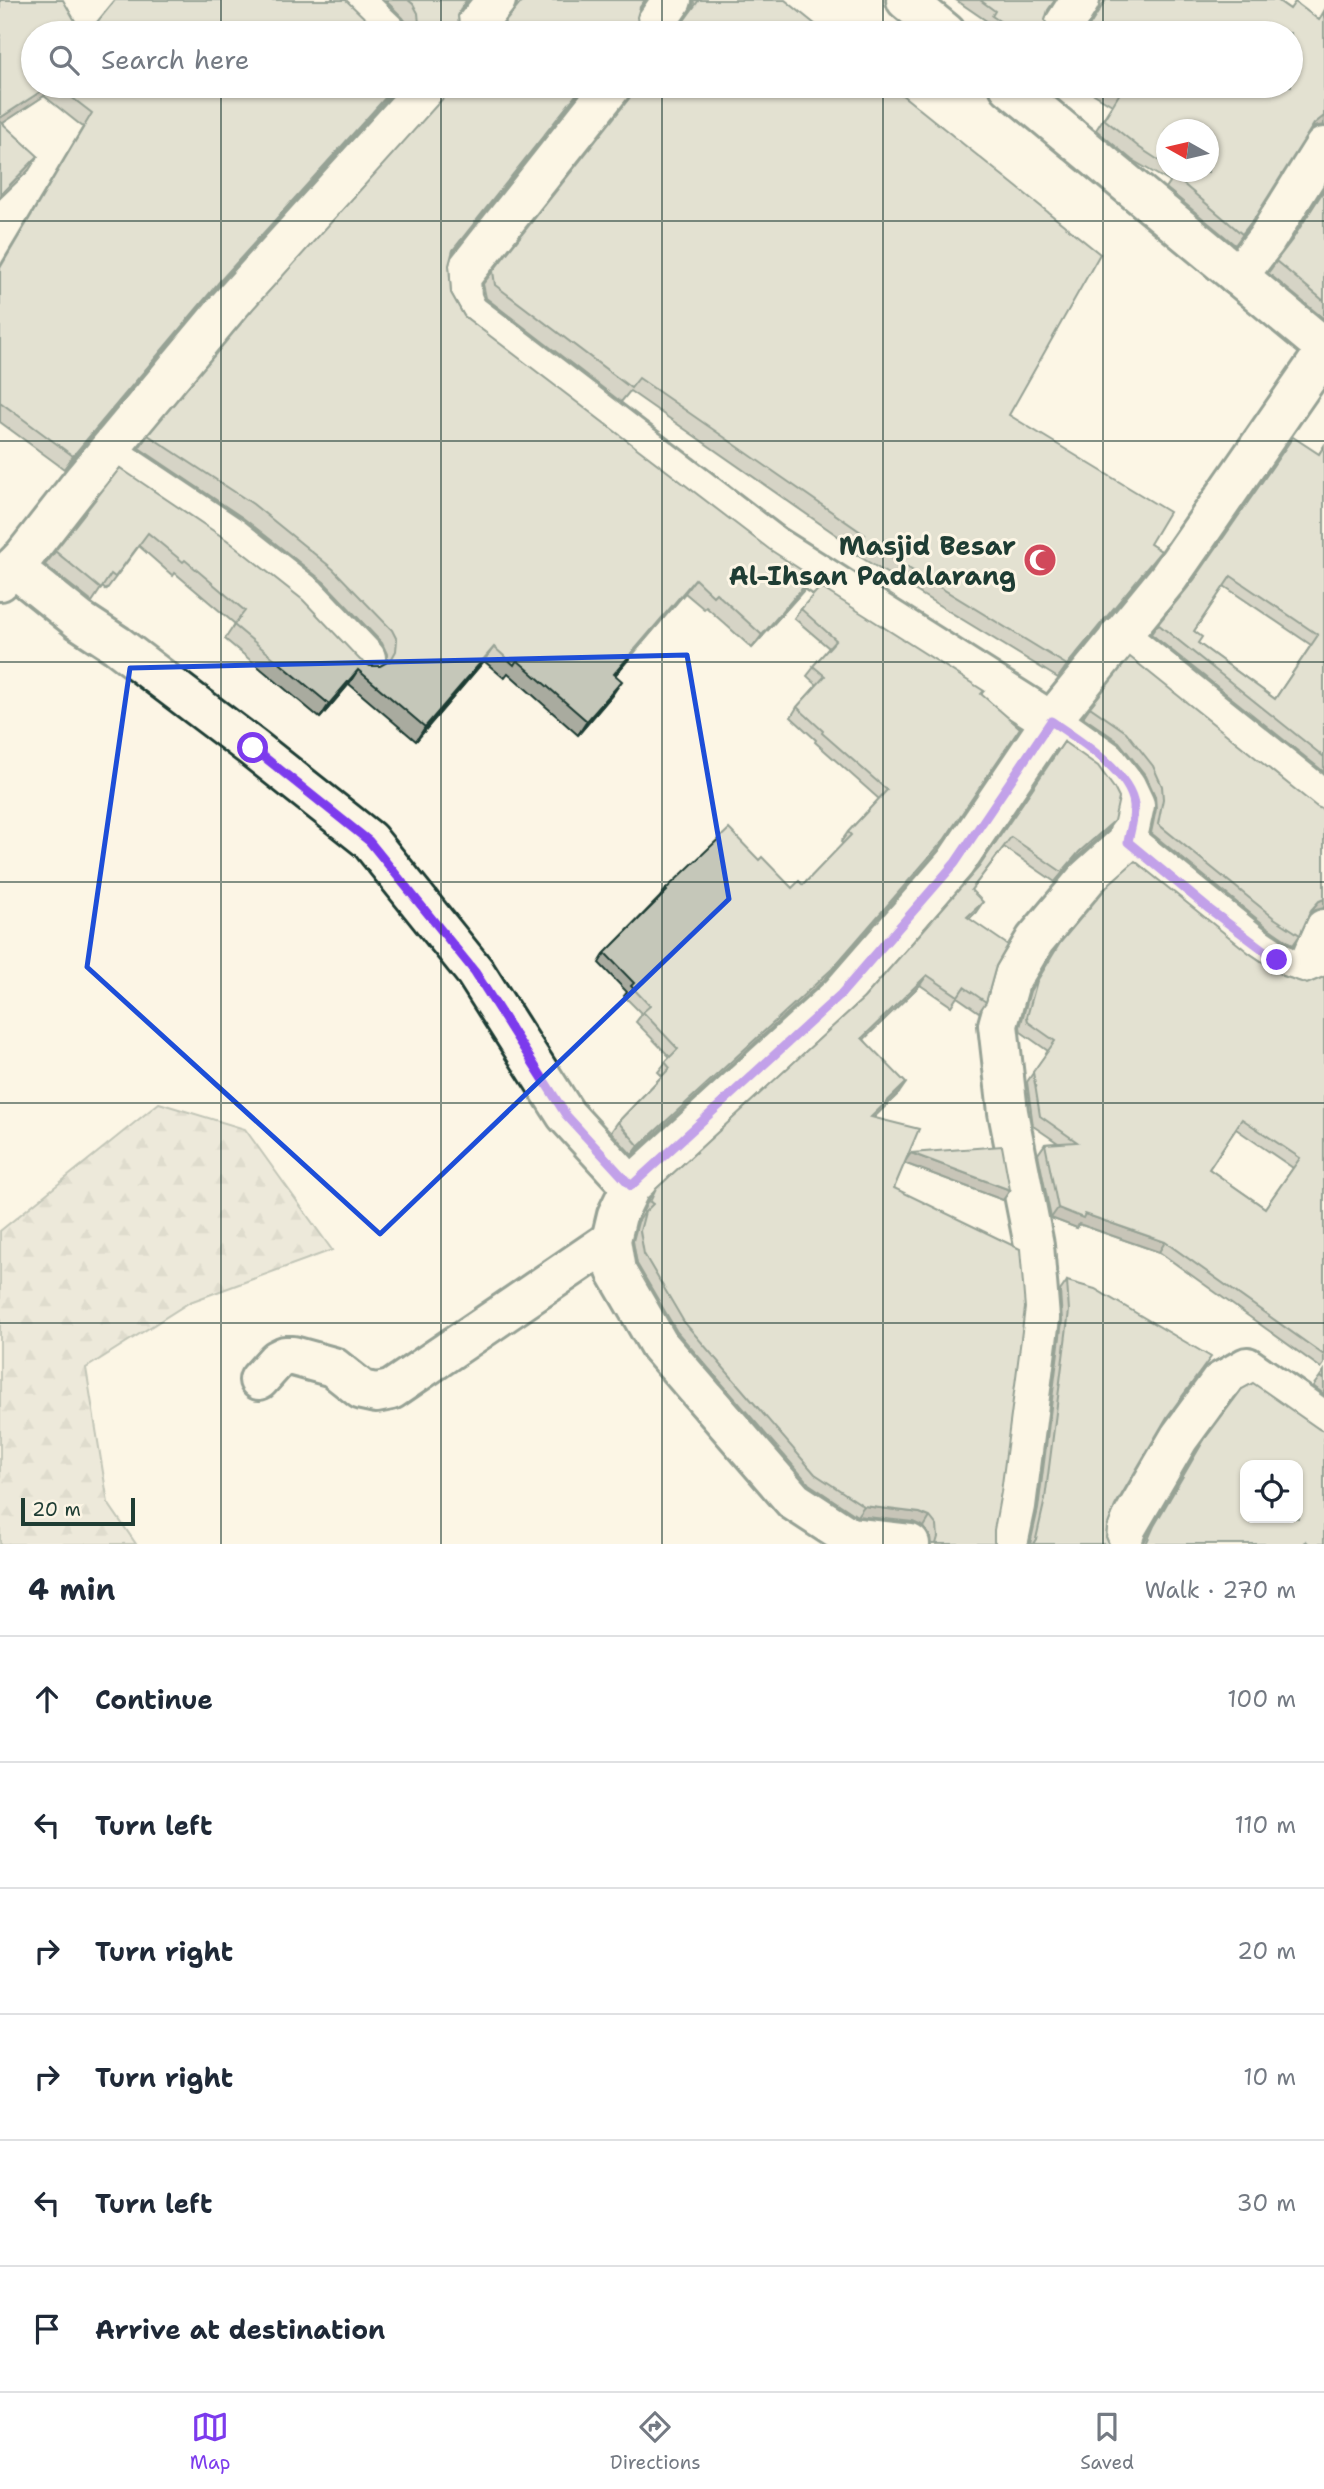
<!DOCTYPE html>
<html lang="en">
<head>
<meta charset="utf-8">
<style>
  body { margin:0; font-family:"Shantell Sans",sans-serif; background:#f6f6f7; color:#1f2937 }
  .controls { position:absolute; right:21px; bottom:21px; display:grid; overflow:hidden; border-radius:14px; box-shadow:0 2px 5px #0004 }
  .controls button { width:63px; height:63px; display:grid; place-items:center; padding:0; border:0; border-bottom:2px solid #e0e1e3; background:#fff; color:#1f2937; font:35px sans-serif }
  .compass { position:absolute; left:1156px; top:119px; width:63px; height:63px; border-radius:50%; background:#fff; box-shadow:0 2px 5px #0004; rotate:278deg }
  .scale { position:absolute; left:21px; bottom:18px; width:114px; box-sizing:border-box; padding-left:7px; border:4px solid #1f3d34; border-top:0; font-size:19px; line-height:24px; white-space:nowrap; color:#1f3d34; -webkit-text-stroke:5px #fcf5e5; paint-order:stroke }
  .stop { position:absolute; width:21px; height:21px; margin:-16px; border:5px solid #7c3aed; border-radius:50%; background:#fff }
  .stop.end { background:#7c3aed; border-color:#fff; box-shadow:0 2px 7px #0008 }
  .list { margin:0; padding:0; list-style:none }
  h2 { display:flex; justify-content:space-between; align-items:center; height:91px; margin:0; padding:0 28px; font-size:30px }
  h2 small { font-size:23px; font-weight:400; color:#747a83 }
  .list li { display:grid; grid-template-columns:46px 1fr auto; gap:21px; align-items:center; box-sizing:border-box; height:126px; padding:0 28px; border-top:2px solid #e0e1e3 }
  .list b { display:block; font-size:26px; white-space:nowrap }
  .list em { font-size:23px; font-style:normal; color:#747a83 }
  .icon { flex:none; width:38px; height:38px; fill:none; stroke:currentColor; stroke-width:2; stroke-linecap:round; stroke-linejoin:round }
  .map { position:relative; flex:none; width:1324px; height:1544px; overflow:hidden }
  .search { position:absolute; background:#fff; box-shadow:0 2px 5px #0004; left:21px; right:21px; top:21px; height:77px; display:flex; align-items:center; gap:18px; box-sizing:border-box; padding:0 24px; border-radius:38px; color:#747a83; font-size:26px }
  .sheet { height:847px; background:#fff }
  nav { display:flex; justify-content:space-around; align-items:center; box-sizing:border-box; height:98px; border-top:2px solid #e0e1e3; background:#fff; font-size:19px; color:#747a83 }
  nav a { display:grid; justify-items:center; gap:4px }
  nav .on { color:#7c3aed }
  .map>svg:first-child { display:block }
  .forest { fill:url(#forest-firs); stroke:#7e8c80; stroke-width:2 }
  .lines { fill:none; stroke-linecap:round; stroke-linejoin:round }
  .minor-casing { stroke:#1f3d34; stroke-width:44 }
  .trunk-casing { stroke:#1f3d34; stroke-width:44 }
  .minor { stroke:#fcf5e5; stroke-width:38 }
  .trunk { stroke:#fcf5e5; stroke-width:38 }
  .wall { fill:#a9ab9f; stroke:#1f3d34; stroke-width:2; fill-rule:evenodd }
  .shaded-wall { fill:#8a8b82; stroke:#1f3d34; stroke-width:2 }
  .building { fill:#c5c7b9; stroke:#1f3d34; stroke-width:2; fill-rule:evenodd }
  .route { stroke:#7c3aed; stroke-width:9 }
  .marked { fill:none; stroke:#1d4ed8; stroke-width:5; stroke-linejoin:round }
  .grid { fill:none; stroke:#1f3d34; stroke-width:2; stroke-opacity:0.55 }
  .labels { text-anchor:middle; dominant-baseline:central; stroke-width:6; stroke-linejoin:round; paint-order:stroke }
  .poi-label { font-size:26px; font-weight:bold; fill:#1f3d34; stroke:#fcf5e5; text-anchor:end }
</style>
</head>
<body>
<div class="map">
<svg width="1324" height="1544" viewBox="0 0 1324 1544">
  <defs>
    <pattern id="forest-firs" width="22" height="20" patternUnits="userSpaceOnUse" patternTransform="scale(1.75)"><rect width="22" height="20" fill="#dcdacc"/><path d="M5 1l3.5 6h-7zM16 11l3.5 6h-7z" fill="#bcbcb0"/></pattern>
  </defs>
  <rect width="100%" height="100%" fill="#fcf5e5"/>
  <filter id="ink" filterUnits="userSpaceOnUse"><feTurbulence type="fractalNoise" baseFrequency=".0143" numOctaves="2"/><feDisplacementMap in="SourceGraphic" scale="14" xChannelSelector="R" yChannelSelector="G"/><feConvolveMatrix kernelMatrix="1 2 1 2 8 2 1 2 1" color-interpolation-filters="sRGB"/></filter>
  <g filter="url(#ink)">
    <!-- forest -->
    <path class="forest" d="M 159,1103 L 245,1129 L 332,1250 L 190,1302 L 86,1368 L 108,1503 L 136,1544 L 0,1544 L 0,1231 Z"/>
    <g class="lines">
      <defs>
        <g id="minor">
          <path d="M 353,0 L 388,33"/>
          <path d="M 470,33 L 496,0"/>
          <path d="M 649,33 L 672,0"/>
          <path d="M 1059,33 L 1080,0"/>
          <path d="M 612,86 L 461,277 L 462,298 L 468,312 L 773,545 L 1051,721 L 1169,577 L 1324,353"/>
          <path d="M 1238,276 L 1266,240 L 1324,147"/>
          <path d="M 107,453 L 231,536 L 308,597 L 366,658"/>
          <path d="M 13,567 L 79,620 L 117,645 L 253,748 L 369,840 L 475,972 L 566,1115 L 631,1186"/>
          <path d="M 0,581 L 24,556 L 82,482 L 227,308 L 428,86"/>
          <path d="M 1119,636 L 1324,800"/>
          <path d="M 1127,842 L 1254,945 L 1288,968 L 1299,972 L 1307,968 L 1324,929"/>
          <path d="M 259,1380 L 277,1360 L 285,1356 L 293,1356 L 333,1367 L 362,1390 L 376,1393 L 391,1390 L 611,1240"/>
          <path d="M 910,1544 L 849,1537 L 794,1501 L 659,1345 L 616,1271 L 611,1240 L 617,1215 L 631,1186 L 841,994 L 955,863 L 1051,721 L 1106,760 L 1126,786 L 1135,805 L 1127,842 L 1087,878 L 1035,940 L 1010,982 L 998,1025 L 1008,1112 L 1034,1245 L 1040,1318 L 1016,1506 L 1008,1544"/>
          <path d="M 1121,1544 L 1127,1527 L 1179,1438 L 1220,1382 L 1247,1367 L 1324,1421"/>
        </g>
        <g id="trunk">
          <path d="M 906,0 L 946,33"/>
          <path d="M 1009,86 L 1324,347"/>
        </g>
      </defs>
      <!-- minor casing -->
      <use href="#minor" class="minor-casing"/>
      <!-- trunk casing -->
      <use href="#trunk" class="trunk-casing"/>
      <!-- minor -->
      <use href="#minor" class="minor"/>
      <!-- trunk -->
      <use href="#trunk" class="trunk"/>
    </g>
    <!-- wall -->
    <g class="wall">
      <path d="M 0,0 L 33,86 L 399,86 L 210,294 L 64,469 L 0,422 L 0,266 L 83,127 L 44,96 L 3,123 L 29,170 L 0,198 Z"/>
      <path d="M 385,0 L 468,0 L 461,10 L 458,16 L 459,28 L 463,33 L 409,33 L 409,26 L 403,18 Z"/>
      <path d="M 517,0 L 645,0 L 515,10 L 517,4 Z"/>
      <path d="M 693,0 L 785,0 L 690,13 L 694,3 Z"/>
      <path d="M 956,0 L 1055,0 L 1048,10 L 1045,20 L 1048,33 L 994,33 L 984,27 L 988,22 Z"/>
      <path d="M 1101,0 L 1277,0 L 1290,9 L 1319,20 L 1324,11 L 1324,125 L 1314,127 L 1308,133 L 1256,216 L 1235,245 L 1166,188 L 1170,182 L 1132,160 L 1096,130 L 1112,105 L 1081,86 L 1291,86 L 1291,33 L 1085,33 L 1098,12 ZM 1166,130 L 1208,172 L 1166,172 Z"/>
      <path d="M 449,86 L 584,86 L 452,253 L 449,265 L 451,293 L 464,316 L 803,591 L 752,648 L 706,607 L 704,609 L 685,593 L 615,675 L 613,694 L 578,735 L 508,673 L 504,678 L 484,661 L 416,741 L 349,684 L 320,718 L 225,639 L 235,624 L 175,573 L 173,576 L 139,546 L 106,590 L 102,587 L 92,602 L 45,565 L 120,468 L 360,660 L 370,666 L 380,666 L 387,662 L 387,654 L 382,643 L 324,582 L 243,518 L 139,448 L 148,435 L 447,94 L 449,90 Z"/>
      <path d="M 633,86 L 891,86 L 1009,415 L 1150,544 L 1161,551 L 1151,564 L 1058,678 L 852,552 L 855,548 L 630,391 L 621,402 L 486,298 L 483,284 L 631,96 L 634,88 Z"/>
      <path d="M 1324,188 L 1324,319 L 1268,273 L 1288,246 Z"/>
      <path d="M 1324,446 L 1324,772 L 1151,634 L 1158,624 L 1319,454 ZM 1224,586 L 1311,645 L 1275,699 L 1198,643 L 1194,631 Z"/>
      <path d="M 801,609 L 982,694 L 938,850 L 825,979 L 632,1155 L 611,1132 L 618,1122 L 662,1076 L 658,1072 L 670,1057 L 636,1022 L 642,1014 L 624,996 L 627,992 L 599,963 L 605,953 L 659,898 L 666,889 L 759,860 L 792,888 L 803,885 L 843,844 L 841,842 L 848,832 L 879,799 L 815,742 L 816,740 L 791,717 L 797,707 L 817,685 L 807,676 L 829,648 L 794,618 Z"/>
      <path d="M 1090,707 L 1317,807 L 1322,907 L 1312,911 L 1310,913 L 1300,935 L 1293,945 L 1267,927 L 1151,833 L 1156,809 L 1155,796 L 1146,776 L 1119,742 L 1083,717 Z"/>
      <path d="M 1064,742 L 1107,830 L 1072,862 L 1055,882 L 1004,847 L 971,890 L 976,912 L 969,919 L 996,966 L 986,1002 L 979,1012 L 957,997 L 951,1006 L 920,985 L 864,1039 L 899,1093 L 873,1118 L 906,1160 L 1010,1190 L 1003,1200 L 904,1163 L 894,1188 L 994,1530 L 994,1542 L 996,1544 L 931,1544 L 930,1536 L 924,1527 L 913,1522 L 857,1516 L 809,1484 L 677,1332 L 637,1264 L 633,1241 L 638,1222 L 644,1213 L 643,1211 L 649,1199 L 656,1189 L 864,998 L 978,868 Z"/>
      <path d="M 1060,943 L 1249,953 L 1283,976 L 1307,984 L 1324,977 L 1324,1364 L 1321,1368 L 1159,1252 L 1079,1224 L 1077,1228 L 1051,1218 L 1038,1154 L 1045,1144 L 1058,1143 L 1033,1126 L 1027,1082 L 1048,1051 L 1021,1032 L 1020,1027 L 1030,991 ZM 1236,1129 L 1293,1168 L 1265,1208 L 1209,1169 Z"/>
      <path d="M 1067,1281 L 1166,1420 L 1115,1506 L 1107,1527 L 1106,1537 L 1109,1544 L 1030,1544 L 1038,1509 L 1062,1321 L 1060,1291 Z"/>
      <path d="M 1324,1371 L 1324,1394 L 1313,1386 Z"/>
      <path d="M 1242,1389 L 1319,1429 L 1324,1544 L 1143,1544 L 1197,1450 Z"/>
    </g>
    <!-- shaded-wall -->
    <g class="shaded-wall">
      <path d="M 49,86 L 52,86 L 44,96 L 0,125 L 0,118 Z"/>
      <path d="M 396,86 L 399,86 L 210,294 L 64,469 L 73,456 L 220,281 Z"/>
      <path d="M 583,86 L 584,86 L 444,263 L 453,250 Z"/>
      <path d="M 1322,116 L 1324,116 L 1324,125 L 1314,127 L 1306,135 L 1314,124 Z"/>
      <path d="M 38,156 L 29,170 L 0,198 L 0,195 Z"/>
      <path d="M 1161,551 L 1151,564 L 1058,678 L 1067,665 Z"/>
      <path d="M 812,577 L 803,591 L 752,648 L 762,635 Z"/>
      <path d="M 695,579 L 685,593 L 605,687 L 614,674 Z"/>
      <path d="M 494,647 L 484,661 L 416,741 L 425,727 Z"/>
      <path d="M 358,670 L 349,684 L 320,718 L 329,704 Z"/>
      <path d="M 622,681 L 613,694 L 578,735 L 587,721 Z"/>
      <path d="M 1114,821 L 1107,830 L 1072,862 L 1055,882 L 1079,852 Z"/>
      <path d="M 944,840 L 938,850 L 825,979 L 632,1155 L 639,1146 Z"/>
      <path d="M 1324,899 L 1324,908 L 1312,911 L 1304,920 L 1319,901 Z"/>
      <path d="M 983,902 L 976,912 L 960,927 L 967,917 Z"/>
      <path d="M 927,975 L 920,985 L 855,1048 L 862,1038 Z"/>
      <path d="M 906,1083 L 899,1093 L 864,1127 L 871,1117 Z"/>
      <path d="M 911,1153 L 1010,1190 L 1003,1200 L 904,1163 Z"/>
      <path d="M 1058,1208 L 1085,1214 L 1165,1242 L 1159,1252 L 1079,1224 L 1077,1228 L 1051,1218 Z"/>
      <path d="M 864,1506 L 920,1513 L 930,1517 L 924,1527 L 913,1522 L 857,1516 Z"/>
    </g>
    <!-- building -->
    <g class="building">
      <path d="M 0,0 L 63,0 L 82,33 L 33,33 L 33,86 L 49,86 L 0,118 Z"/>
      <path d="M 115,0 L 346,0 L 380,33 L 88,33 Z"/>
      <path d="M 408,0 L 467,0 L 462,6 L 458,16 L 459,28 L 463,33 L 414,33 L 419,24 L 418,13 L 413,4 Z"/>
      <path d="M 523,0 L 645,0 L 640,7 L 637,17 L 639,29 L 642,33 L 496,33 Z"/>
      <path d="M 699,0 L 785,0 L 826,33 L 675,33 Z"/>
      <path d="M 980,0 L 1055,0 L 1048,10 L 1045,20 L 1048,33 L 1018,33 L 992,16 L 995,11 Z"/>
      <path d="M 1106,0 L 1277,0 L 1290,9 L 1295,2 L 1319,20 L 1324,13 L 1324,116 L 1314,124 L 1256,216 L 1242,234 L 1174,176 L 1177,172 L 1208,172 L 1208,130 L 1166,130 L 1166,165 L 1140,148 L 1104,119 L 1120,93 L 1107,86 L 1291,86 L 1291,33 L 1085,33 Z"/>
      <path d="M 57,86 L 396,86 L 220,281 L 73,456 L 0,402 L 0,268 L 92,113 Z"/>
      <path d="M 454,86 L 583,86 L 453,250 L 449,265 L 451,293 L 464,316 L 769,549 L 812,577 L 762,635 L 716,593 L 713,596 L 695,579 L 614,674 L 622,681 L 587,721 L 517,660 L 514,665 L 494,647 L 425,727 L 358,670 L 329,704 L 234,625 L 245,611 L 185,560 L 183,562 L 148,533 L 115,577 L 111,574 L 101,589 L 55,551 L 120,468 L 227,540 L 303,600 L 360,660 L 370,666 L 380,666 L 391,660 L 396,651 L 397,640 L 392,630 L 333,569 L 253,504 L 148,435 L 253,309 Z"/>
      <path d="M 639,86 L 891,86 L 1100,254 L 1009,415 L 1169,512 L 1150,544 L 1161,551 L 1067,665 L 861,539 L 865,535 L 639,378 L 631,388 L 495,285 L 493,271 Z"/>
      <path d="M 0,121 L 38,156 L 0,195 Z"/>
      <path d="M 1324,190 L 1324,301 L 1276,261 L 1292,240 Z"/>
      <path d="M 1293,437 L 1319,454 L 1324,446 L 1324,757 L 1158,624 L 1194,580 ZM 1231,576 L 1318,635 L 1275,699 L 1198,643 L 1202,637 L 1194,631 Z"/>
      <path d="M 820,587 L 984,691 L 981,694 L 1020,728 L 944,840 L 832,969 L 639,1146 L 618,1122 L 670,1068 L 665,1062 L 678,1049 L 643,1012 L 650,1006 L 631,986 L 634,983 L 605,953 L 667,891 L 666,889 L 729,829 L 759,860 L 762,857 L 792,888 L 799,881 L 803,885 L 851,835 L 848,832 L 887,790 L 822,733 L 823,731 L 797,707 L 825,676 L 813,666 L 836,640 L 801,609 Z"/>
      <path d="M 1130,657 L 1317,807 L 1324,810 L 1324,899 L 1319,901 L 1311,910 L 1300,935 L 1274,918 L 1158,824 L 1163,799 L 1162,786 L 1153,766 L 1126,732 L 1090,707 Z"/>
      <path d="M 1064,742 L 1098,766 L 1114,788 L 1119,798 L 1114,821 L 1079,852 L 1062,872 L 1011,837 L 971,890 L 983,902 L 967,917 L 1008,945 L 996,966 L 986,1002 L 964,987 L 958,996 L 927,975 L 862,1038 L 906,1083 L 871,1117 L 919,1129 L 894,1188 L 1020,1249 L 1025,1308 L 1001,1492 L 994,1530 L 994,1542 L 996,1544 L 936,1544 L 938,1537 L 937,1526 L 930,1517 L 920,1513 L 864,1506 L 815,1474 L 684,1322 L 644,1254 L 640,1231 L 645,1212 L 653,1204 L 650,1202 L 656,1189 L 864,998 L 979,867 Z"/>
      <path d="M 1135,861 L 1249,953 L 1283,976 L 1307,984 L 1324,977 L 1324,1355 L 1165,1242 L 1085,1214 L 1083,1218 L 1058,1208 L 1045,1144 L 1077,1142 L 1040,1116 L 1033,1072 L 1055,1041 L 1028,1022 L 1027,1017 L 1037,981 L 1060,943 L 1110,883 ZM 1242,1119 L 1300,1158 L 1265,1208 L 1209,1169 Z"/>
      <path d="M 1002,1146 L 1010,1190 L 911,1153 Z"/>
      <path d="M 1067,1281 L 1095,1289 L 1211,1357 L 1167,1417 L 1115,1506 L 1107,1527 L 1106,1537 L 1109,1544 L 1033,1544 L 1036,1539 L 1045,1499 L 1069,1311 Z"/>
      <path d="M 1324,1371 L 1324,1380 L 1320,1377 Z"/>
      <path d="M 1253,1383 L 1319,1429 L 1324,1431 L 1324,1544 L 1309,1544 L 1306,1541 L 1304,1544 L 1146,1544 L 1154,1526 L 1204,1440 L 1242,1389 ZM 1245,1465 L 1298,1465 L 1298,1518 L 1245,1518 Z"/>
    </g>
  </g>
  <g class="lines" filter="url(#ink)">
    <!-- route -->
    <path class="route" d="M 253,748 L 369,841 L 475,972 L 566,1115 L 631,1186 L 841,994 L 955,863 L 1051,721 C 1076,738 1131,772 1134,805 C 1135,816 1130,831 1128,842 L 1209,909 L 1277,960"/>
  </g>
  <!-- marked area -->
  <path d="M0 0H1324V1544H0ZM 687,655 L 729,899 L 380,1234 L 87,967 L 130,668 Z" fill="#fcf5e5" fill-opacity=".55" fill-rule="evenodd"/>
  <path class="marked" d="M 687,655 L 729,899 L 380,1234 L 87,967 L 130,668 Z"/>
  <!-- grid -->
  <path class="grid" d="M 221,0 L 221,33M 441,0 L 441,33M 662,0 L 662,33M 883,0 L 883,33M 1103,0 L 1103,33M 221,86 L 221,1544M 441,86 L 441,1544M 662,86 L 662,1544M 883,86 L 883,1544M 1103,86 L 1103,1544M 0,221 L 1324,221M 0,441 L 1324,441M 0,662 L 1324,662M 0,882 L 1324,882M 0,1103 L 1324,1103M 0,1323 L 1324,1323"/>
  <!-- icons -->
  <defs>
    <symbol id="mosque-disc" viewBox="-11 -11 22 22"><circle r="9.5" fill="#d1495b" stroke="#fcf5e5"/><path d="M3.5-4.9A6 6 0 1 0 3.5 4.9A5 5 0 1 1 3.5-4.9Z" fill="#fff"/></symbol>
  </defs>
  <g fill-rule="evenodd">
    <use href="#mosque-disc" x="1021" y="541" width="38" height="38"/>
  </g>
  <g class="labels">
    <!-- poi labels -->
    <g class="poi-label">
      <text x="1016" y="545">Masjid Besar<tspan x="1016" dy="30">Al-Ihsan Padalarang</tspan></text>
    </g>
  </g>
</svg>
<div class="controls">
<button><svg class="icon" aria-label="locate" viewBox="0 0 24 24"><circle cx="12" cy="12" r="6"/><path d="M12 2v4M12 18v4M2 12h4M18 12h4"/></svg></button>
</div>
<svg class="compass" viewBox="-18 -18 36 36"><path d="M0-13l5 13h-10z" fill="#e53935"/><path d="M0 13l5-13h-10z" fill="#747a83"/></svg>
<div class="scale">20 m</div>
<div class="stop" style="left:253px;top:748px"></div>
<div class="stop end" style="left:1277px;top:960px"></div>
<div class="search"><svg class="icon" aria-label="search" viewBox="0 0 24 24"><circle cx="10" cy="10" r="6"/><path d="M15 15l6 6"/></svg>Search here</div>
</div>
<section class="sheet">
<h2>4 min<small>Walk · 270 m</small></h2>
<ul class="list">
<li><svg class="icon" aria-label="ahead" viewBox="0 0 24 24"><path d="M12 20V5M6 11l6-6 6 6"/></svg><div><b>Continue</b></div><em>100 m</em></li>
<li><svg class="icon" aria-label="left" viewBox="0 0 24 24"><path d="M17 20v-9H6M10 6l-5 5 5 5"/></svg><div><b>Turn left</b></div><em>110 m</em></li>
<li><svg class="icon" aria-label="right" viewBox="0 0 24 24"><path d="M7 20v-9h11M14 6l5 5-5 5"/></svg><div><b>Turn right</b></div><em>20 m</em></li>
<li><svg class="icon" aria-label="right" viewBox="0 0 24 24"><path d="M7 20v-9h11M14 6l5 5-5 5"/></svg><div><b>Turn right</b></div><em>10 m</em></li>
<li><svg class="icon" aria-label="left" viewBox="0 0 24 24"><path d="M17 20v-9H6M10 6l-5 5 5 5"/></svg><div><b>Turn left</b></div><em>30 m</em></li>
<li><svg class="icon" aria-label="arrive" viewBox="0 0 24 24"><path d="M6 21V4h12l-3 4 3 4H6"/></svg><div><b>Arrive at destination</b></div></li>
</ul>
</section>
<nav>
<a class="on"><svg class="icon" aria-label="map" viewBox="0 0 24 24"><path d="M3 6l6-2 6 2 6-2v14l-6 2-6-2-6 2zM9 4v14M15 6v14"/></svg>Map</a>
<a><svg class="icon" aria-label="directions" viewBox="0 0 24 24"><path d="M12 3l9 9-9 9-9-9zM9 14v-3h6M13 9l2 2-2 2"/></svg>Directions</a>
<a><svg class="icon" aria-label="saved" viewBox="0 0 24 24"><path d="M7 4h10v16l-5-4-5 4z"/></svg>Saved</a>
</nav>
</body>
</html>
